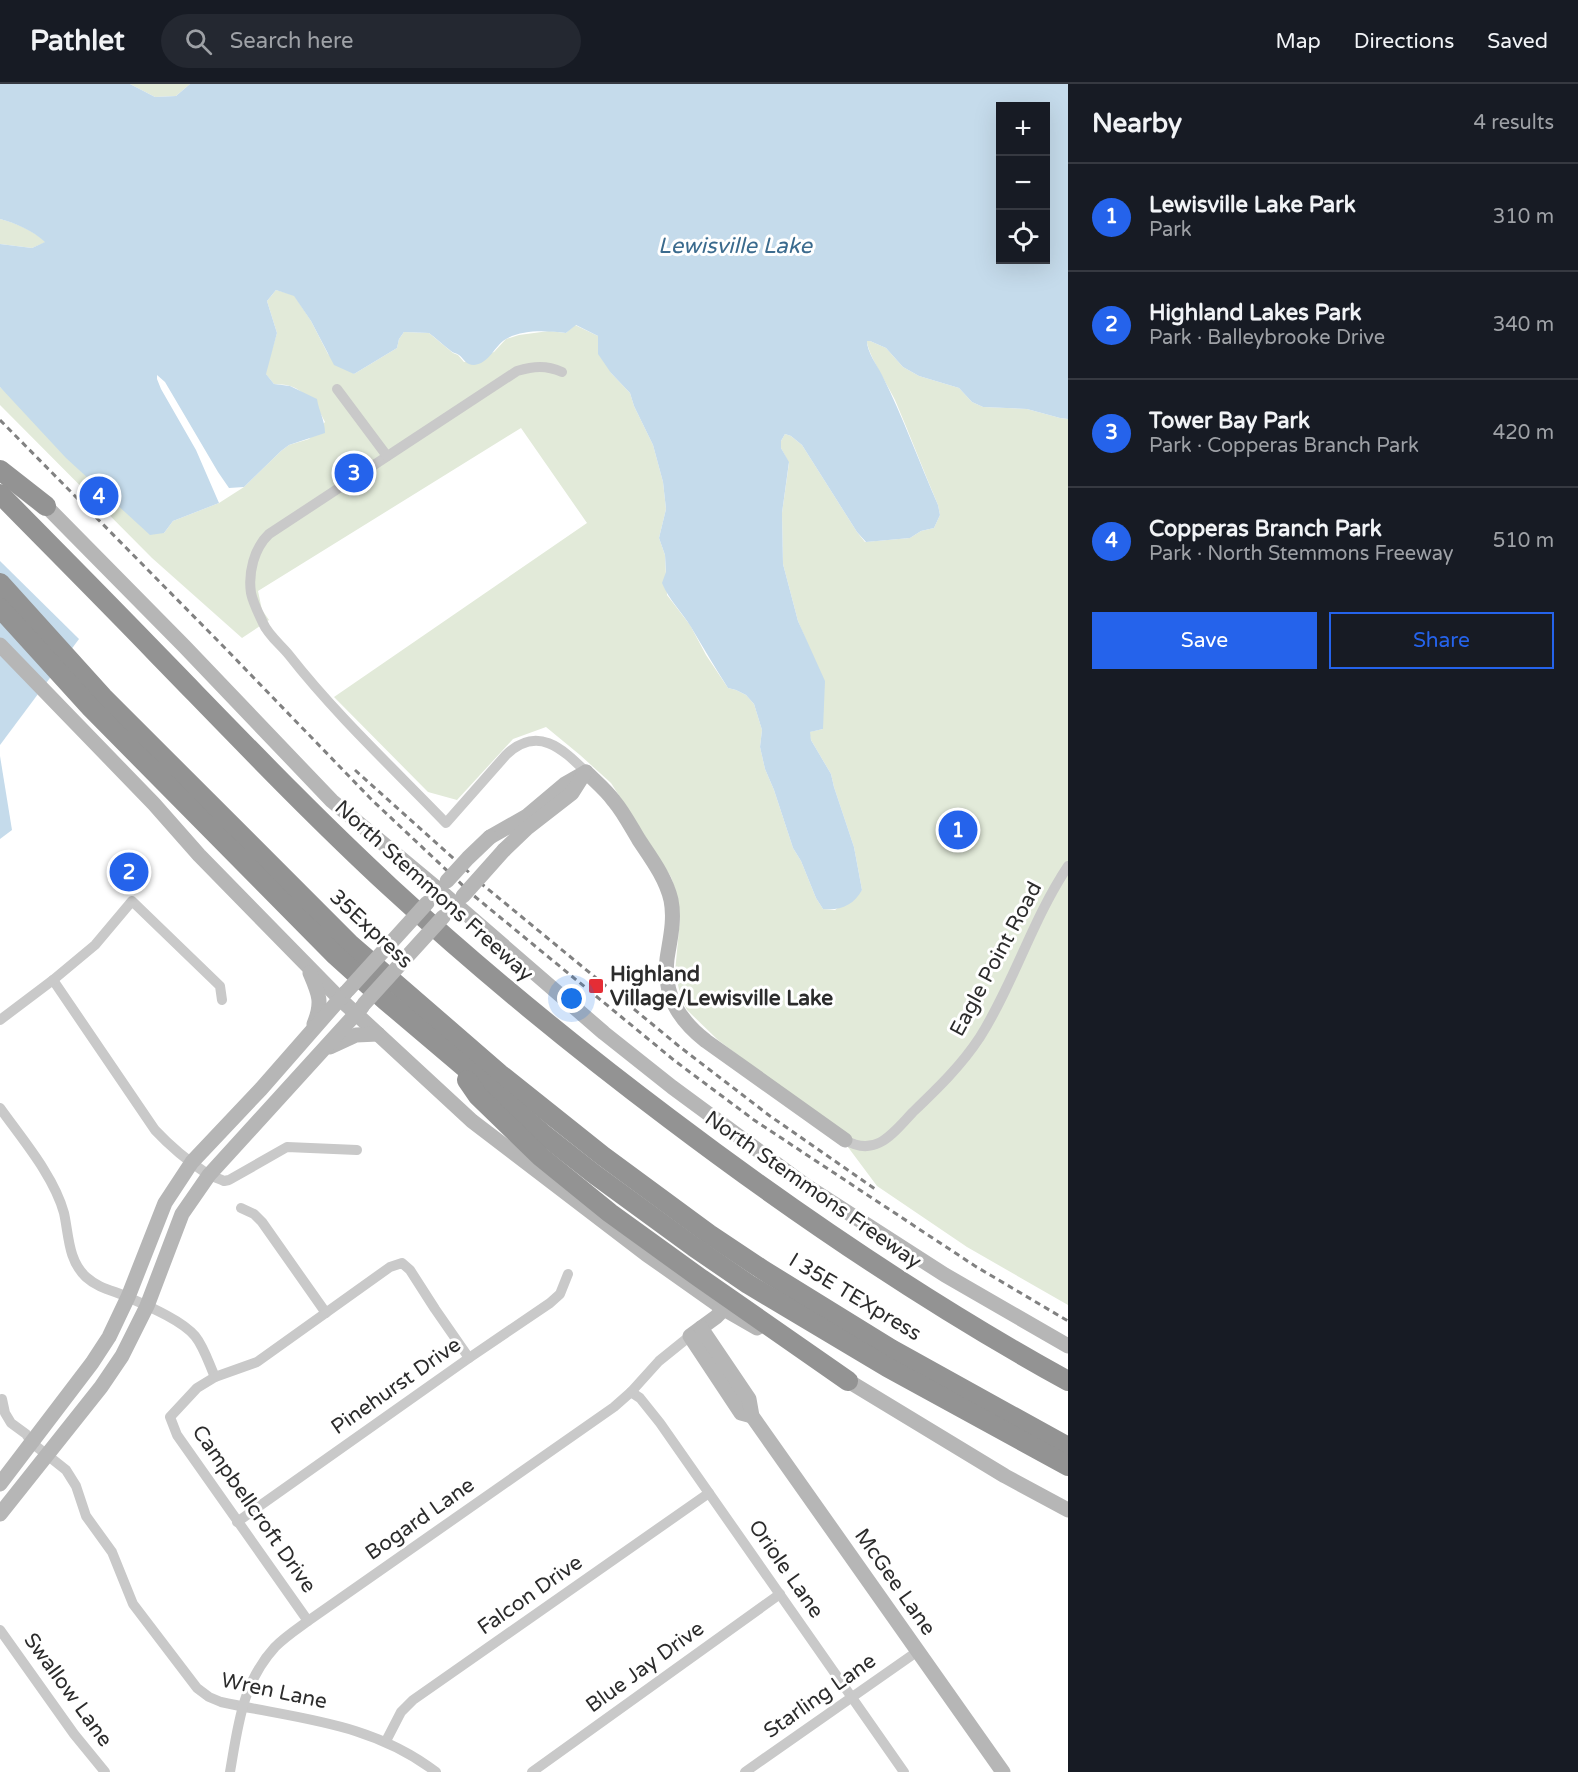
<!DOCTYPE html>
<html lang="en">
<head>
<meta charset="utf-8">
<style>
  body { margin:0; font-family:"Varela Round",sans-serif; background:#242831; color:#f1f3f6 }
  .controls { position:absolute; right:18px; top:18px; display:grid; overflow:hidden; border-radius:0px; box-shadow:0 6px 24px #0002 }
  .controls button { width:54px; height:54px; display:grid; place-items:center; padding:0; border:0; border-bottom:2px solid #363941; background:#171b24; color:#f1f3f6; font:30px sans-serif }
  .you { position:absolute; left:572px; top:915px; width:21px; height:21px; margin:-15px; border:4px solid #fff; border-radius:50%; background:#1a73e8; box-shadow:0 0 0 9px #1a73e833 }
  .badge { display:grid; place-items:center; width:39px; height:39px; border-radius:50%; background:#2563eb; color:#fff; font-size:20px; font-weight:700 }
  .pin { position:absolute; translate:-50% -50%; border:3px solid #fff; box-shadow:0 2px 6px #0006 }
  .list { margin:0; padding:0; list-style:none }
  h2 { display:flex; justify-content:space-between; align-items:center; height:78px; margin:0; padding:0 24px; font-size:26px }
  h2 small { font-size:20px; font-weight:400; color:#9ea1a6 }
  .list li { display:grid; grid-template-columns:39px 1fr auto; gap:18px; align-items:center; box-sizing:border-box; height:108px; padding:0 24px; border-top:2px solid #363941 }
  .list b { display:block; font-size:22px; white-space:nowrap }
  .list p { margin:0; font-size:20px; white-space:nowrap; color:#9ea1a6 }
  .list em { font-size:20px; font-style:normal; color:#9ea1a6 }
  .actions { display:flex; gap:12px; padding:18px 24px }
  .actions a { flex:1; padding:14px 0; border:2px solid #2563eb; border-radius:0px; text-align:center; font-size:21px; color:#2563eb }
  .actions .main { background:#2563eb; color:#fff }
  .icon { flex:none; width:33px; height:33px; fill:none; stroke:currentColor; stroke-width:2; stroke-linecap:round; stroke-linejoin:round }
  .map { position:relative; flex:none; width:1068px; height:1688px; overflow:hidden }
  header { display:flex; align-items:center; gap:36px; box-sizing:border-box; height:84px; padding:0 30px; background:#171b24; border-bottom:2px solid #363941 }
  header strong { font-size:28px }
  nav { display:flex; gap:33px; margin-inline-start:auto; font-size:21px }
  .search { width:420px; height:54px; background:#242831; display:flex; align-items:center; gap:15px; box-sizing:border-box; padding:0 21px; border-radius:33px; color:#9ea1a6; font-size:22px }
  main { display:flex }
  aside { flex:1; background:#171b24 }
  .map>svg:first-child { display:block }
  .green { fill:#e2ead9 }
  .water { fill:#c5dbeb; fill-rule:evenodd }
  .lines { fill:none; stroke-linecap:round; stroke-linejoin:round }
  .street { stroke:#c9c9c9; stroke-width:10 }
  .secondary { stroke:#b6b6b6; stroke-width:15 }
  .highway { stroke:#939393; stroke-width:20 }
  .rail { stroke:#818181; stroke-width:3; stroke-dasharray:6 4.5; stroke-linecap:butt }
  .secondary-bridge { stroke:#b6b6b6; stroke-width:15 }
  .poi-dot { fill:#e52d35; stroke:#fff; stroke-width:2 }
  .labels { text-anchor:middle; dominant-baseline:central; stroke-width:6; stroke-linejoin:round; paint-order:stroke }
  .street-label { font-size:21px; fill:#2c2c2c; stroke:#fff }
  .poi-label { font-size:21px; font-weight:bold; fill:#2c2c2c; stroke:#fff; text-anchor:start }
  .water-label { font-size:22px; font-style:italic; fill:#3b6b8e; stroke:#fff }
</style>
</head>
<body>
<header>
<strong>Pathlet</strong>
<div class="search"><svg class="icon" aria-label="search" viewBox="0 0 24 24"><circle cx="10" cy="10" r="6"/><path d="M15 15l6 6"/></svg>Search here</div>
<nav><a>Map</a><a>Directions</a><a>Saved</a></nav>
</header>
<main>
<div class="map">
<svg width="1068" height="1688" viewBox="0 0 1068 1688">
  <rect width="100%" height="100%" fill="#fff"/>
  <!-- green -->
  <g class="green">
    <path d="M 130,0 L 190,0 L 176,12 L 155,13 Z"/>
    <path d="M 0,135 C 17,139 33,147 46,158 L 32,164 L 0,160 Z"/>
    <path d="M 276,206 L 294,211 L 311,237 L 328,270 L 354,290 L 397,264 L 399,255 L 404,248 L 429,249 L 453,269 L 458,271 L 464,278 L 494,268 L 506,255 L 519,251 L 549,247 L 566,249 L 575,241 L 598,252 L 611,289 L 630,309 L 634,322 L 653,361 L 663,398 L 666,425 L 659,454 L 665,471 L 667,511 L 690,541 L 706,571 L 728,604 L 736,606 L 746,611 L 754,620 L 762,646 L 760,663 L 765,685 L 774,706 L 793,764 L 801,777 L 816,814 L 823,825 L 835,826 L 862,806 L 854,763 L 834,703 L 831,690 L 811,656 L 809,648 L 823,645 L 823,629 L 806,556 L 798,537 L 783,480 L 782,429 L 789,379 L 781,364 L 781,357 L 785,350 L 791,352 L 802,361 L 857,448 L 865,458 L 910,454 L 921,447 L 934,444 L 940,431 L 938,421 C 923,386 910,351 895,316 C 889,303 867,269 867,257 L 870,257 L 886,264 L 903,283 L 919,292 L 959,304 L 972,318 L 983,323 L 1027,325 L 1060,334 L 1068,335 L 1068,1221 L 967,1163 L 877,1102 L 833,1043 L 718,956 L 687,926 L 681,914 L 675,888 L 680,835 L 675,805 L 671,793 L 611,699 L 580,671 L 546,643 L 513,655 L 457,716 L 428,708 L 334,613 L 587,439 L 521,344 L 258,507 L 262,526 L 269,536 L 242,554 L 152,474 L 0,321 L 0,303 L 164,449 L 173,437 L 219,419 L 244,403 L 281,367 L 289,361 L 309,355 L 325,338 C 318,323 306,307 290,302 C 285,300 279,301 274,300 L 265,289 L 277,249 L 267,217 Z"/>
  </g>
  <!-- water -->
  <g class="water">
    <path d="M 0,0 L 130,0 L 155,13 L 176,12 L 190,0 L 1068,0 L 1068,335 L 1060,334 L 1027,325 L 983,323 L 972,318 L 959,304 L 919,292 L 903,283 L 886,264 L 870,257 L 867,257 C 867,268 877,281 882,291 C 903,333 919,378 938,421 L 940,431 L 934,444 L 921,447 L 910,454 L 866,458 L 857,448 L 802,361 L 791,352 L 785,350 L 781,357 L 781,364 L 789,378 L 782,429 L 783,480 L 798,537 L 825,597 L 823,645 L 810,648 L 811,656 L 831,690 L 834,703 L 854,763 L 862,806 C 854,821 840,827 823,825 L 816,814 L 801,777 L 793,764 L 774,706 L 765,685 L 760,663 L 762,646 L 754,620 L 746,611 L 736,606 L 728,604 C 715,584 703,563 691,543 C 682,528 669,516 662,499 L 666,488 L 665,471 L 659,454 L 666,425 L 663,398 L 653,361 L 634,322 L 630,309 L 611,289 L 598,270 L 598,252 L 576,241 L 566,249 C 547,247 524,245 506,255 C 495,261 489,280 474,281 C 466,281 464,275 459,271 C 456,269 453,269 451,267 C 443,261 437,255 429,249 L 404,248 L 399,255 L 397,264 L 354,290 L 334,281 L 311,237 L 294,212 L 276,206 L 267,217 L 277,249 L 266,290 L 274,300 L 290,302 L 317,315 C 319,328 325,336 325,349 L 289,361 L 281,367 L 244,403 L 229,404 L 218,388 L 165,298 L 157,291 L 157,295 L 161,305 L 196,366 L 219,419 L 173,437 L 164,449 L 150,451 L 66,374 L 0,303 L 0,160 L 32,164 L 45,158 C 33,147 16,139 0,135 ZM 1046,22 L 1046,176 L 1000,176 L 1000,22 Z"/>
    <path d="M 0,477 L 79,555 L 0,661 Z"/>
    <path d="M 0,672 L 12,746 L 0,755 Z"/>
  </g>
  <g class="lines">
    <!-- street -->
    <g class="street">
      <path d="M 562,288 C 546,281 534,282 517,287 L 269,450 C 254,464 248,489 251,509 C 253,519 259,530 263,539 C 268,551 281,561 289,571 C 336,631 393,684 446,739 L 506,671 C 537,641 562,664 586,688"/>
      <path d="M 337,305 L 387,372"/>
      <path d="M 53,896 L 155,1046 C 170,1062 188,1077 206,1089 C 212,1093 218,1094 224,1097 L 229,1096 L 287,1063 L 357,1066"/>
      <path d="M 0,936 L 53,896 L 95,861 L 132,817 L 220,902 L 222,916"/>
      <path d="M 0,1024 C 22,1055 54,1092 64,1129 C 69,1152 68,1176 86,1193 C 97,1203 110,1206 123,1211 C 143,1220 181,1235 195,1252 C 204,1263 209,1280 215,1293"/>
      <path d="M 845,1056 C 876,1074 893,1049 913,1028 C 937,1005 961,982 980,953 C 1014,899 1032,836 1068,782"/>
      <path d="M 241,1124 L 254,1130 L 262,1138 L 326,1229"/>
      <path d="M 631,1308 L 640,1314 L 660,1339 L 904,1688"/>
      <path d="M 2,1315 L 5,1329 L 11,1339 L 26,1350 L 32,1359 L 66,1386 L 76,1402 L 86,1432 L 112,1468 L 133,1520 L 197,1604 L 209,1613 L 221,1618 C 298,1635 371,1638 436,1688"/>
      <path d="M 237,1438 L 469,1274 L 550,1219 L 560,1210 L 568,1190"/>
      <path d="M 308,1537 L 177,1351 L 170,1333 L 197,1304 L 215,1293 L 257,1278 L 390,1183 L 402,1179 L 410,1186 L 435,1225 L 469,1274"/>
      <path d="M 0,1546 L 74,1650 L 105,1688"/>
      <path d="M 386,1657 L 401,1628 L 413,1616 L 709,1409"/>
      <path d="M 230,1688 C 238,1642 242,1599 275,1563 C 285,1553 297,1545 308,1537 L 614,1323 L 631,1308 L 659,1277 L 690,1252"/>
      <path d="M 532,1688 L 780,1510"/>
      <path d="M 745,1688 L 918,1567"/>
    </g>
    <!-- secondary -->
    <g class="secondary">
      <path d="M 40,416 L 184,562 L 332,717 L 439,806 L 604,949 L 672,1003 L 805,1101 L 945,1191 L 1068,1262"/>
      <path d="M 0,561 L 154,720 L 199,771 L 340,915 L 472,1037 L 646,1170 L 724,1225 L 757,1244"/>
      <path d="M 586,688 C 595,697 606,706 614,717 C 624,729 631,743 639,756 C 651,774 666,794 671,816 C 675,836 670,855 667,875 C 663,911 679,936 706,957 L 845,1056"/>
      <path d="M 490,753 L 527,732 L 565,700 L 586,688"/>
      <path d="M 504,766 L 527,744 L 572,709 L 584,690"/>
      <path d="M 310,889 C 319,910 323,918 314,940"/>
      <path d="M 330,963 L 356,951 L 378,950"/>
      <path d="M 724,1225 L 716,1233 L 690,1252 L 741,1329 L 752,1332"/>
      <path d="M 701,1244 L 749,1315 L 752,1332 L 1003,1688"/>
      <path d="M 840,1292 L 1005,1392 L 1068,1426"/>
      <path d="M 0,1400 L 92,1279 L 109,1253 L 128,1213 L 165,1119 L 192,1078 L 261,1005 L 346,908"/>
      <path d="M 0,1430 L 101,1303 L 122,1272 L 147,1222 L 182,1130 L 209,1091 L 362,923"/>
    </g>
    <!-- highway -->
    <g class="highway">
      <path d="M 0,386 L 46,422"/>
      <path d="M 0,410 C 52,463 105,516 157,570 C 234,649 309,728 390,803 C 479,885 573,962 670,1035 C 797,1131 928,1220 1068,1297"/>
      <path d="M 0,499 L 103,613 L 350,860 L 500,990 L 603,1072 L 709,1150 L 763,1186 L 891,1265 L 1068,1363"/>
      <path d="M 0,524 L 91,624 L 334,870 L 385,916 L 542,1049 L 594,1090 L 694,1163 L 748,1200 L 887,1283 L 1068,1382"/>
      <path d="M 467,996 L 478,1012 L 541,1073 L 610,1129 L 700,1194 L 848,1297"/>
    </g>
    <!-- rail -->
    <g class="rail">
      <path d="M 0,336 L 222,561 L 372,716 L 473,811 L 675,977 L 754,1036 L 975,1182 L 1068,1237"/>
      <path d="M 355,686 L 483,801 L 680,963 L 770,1032 L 878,1107"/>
    </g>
    <!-- secondary-bridge -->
    <g class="secondary-bridge">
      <path d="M 447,797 L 468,774 L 490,753"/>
      <path d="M 463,812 L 504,766"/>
      <path d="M 348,906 L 427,819"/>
      <path d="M 364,920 L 443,833"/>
    </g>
  </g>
  <!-- markers -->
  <rect class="poi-dot" x="588" y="894" width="16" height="16" rx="3"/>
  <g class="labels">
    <!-- street labels -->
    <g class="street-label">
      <text transform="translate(434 807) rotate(42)">North Stemmons Freeway</text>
      <text transform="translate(371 845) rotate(43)">35Express</text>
      <text transform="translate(996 875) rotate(-62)">Eagle Point Road</text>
      <text transform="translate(813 1106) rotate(35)">North Stemmons Freeway</text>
      <text transform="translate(855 1213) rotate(31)">I 35E TEXpress</text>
      <text transform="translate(396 1302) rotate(-35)">Pinehurst Drive</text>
      <text transform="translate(254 1425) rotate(55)">Campbellcroft Drive</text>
      <text transform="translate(420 1435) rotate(-35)">Bogard Lane</text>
      <text transform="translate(786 1485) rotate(55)">Oriole Lane</text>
      <text transform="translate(895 1498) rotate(55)">McGee Lane</text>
      <text transform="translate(530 1511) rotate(-35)">Falcon Drive</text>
      <text transform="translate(645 1583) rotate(-36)">Blue Jay Drive</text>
      <text transform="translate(68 1606) rotate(54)">Swallow Lane</text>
      <text transform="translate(274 1607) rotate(12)">Wren Lane</text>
      <text transform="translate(820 1612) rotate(-35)">Starling Lane</text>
    </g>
    <!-- poi labels -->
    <g class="poi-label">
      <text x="610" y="890">Highland<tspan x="610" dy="24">Village/Lewisville Lake</tspan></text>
    </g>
    <!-- water labels -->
    <g class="water-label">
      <text x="735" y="162">Lewisville Lake</text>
    </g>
  </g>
</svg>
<div class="controls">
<button>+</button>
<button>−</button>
<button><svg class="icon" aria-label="locate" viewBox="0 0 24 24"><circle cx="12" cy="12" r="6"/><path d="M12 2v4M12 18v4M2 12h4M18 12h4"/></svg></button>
</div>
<div class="you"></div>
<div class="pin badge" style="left:958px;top:746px">1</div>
<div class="pin badge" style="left:129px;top:788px">2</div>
<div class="pin badge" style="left:354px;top:389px">3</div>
<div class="pin badge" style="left:99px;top:412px">4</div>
</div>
<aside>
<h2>Nearby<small>4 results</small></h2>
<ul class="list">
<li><span class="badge">1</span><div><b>Lewisville Lake Park</b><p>Park</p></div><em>310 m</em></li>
<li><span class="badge">2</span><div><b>Highland Lakes Park</b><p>Park · Balleybrooke Drive</p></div><em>340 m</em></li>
<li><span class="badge">3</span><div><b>Tower Bay Park</b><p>Park · Copperas Branch Park</p></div><em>420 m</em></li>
<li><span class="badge">4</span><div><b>Copperas Branch Park</b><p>Park · North Stemmons Freeway</p></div><em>510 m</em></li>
</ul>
<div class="actions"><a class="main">Save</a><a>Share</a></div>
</aside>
</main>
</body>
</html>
